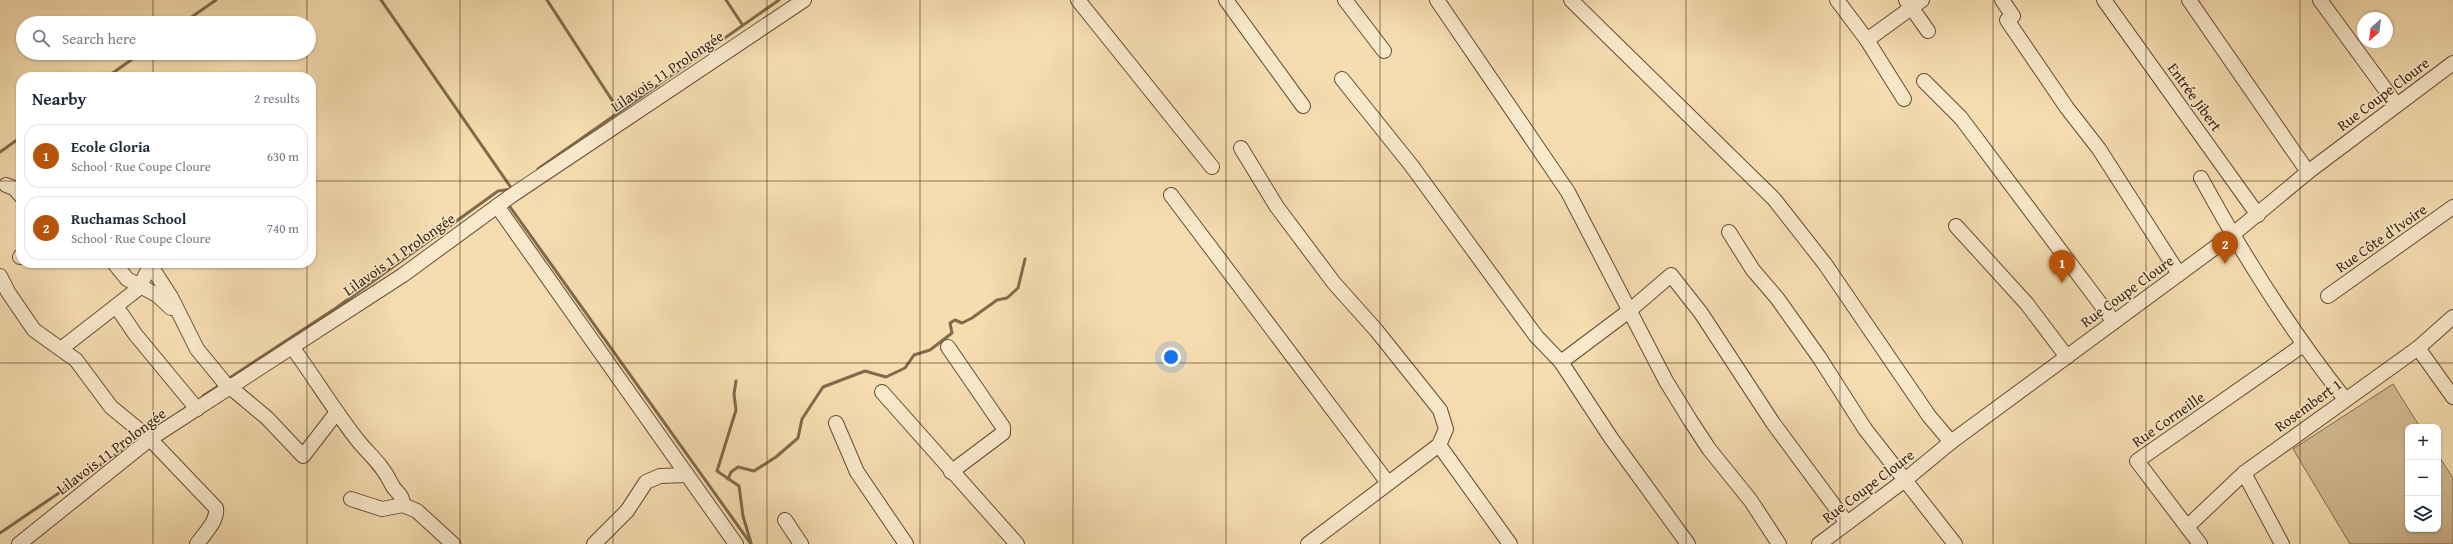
<!DOCTYPE html>
<html lang="en">
<head>
<meta charset="utf-8">
<style>
  body { margin:0; font-family:"Gentium Book Plus",serif; background:#f6f6f7; color:#1f2937 }
  .controls { position:absolute; right:12px; bottom:12px; display:grid; overflow:hidden; border-radius:8px; box-shadow:0 1px 3px #0004 }
  .controls button { width:36px; height:36px; display:grid; place-items:center; padding:0; border:0; border-bottom:1px solid #e0e1e3; background:#fff; color:#1f2937; font:20px sans-serif }
  .compass { position:absolute; left:2357px; top:12px; width:36px; height:36px; border-radius:50%; background:#fff; box-shadow:0 1px 3px #0004; rotate:208deg }
  .you { position:absolute; left:1171px; top:357px; width:14px; height:14px; margin:-10px; border:3px solid #fff; border-radius:50%; background:#1a73e8; box-shadow:0 0 0 6px #1a73e833 }
  .badge { display:grid; place-items:center; width:26px; height:26px; border-radius:50%; background:#b45309; color:#fff; font-size:13px; font-weight:700 }
  .pin { position:absolute; translate:-50% -33px; filter:drop-shadow(0 1px 2px #0008) }
  .pin::after { content:''; position:absolute; top:21px; width:14px; height:12px; background:inherit; clip-path:polygon(0 0,100% 0,50% 100%) }
  .list { margin:0; padding:0; list-style:none }
  h2 { display:flex; justify-content:space-between; align-items:center; height:52px; margin:0; padding:0 16px; font-size:17px }
  h2 small { font-size:13px; font-weight:400; color:#747a83 }
  .list li { display:grid; grid-template-columns:26px 1fr auto; gap:12px; align-items:center; box-sizing:border-box; height:64px; margin:0 8px 8px; padding:0 8px; border:1px solid #e0e1e3; border-radius:16px }
  .list b { display:block; font-size:15px; white-space:nowrap }
  .list p { margin:0; font-size:13px; white-space:nowrap; color:#747a83 }
  .list em { font-size:13px; font-style:normal; color:#747a83 }
  .icon { flex:none; width:22px; height:22px; fill:none; stroke:currentColor; stroke-width:2; stroke-linecap:round; stroke-linejoin:round }
  .map { position:relative; flex:none; width:2453px; height:544px; overflow:hidden }
  .search { position:absolute; background:#fff; box-shadow:0 1px 3px #0004; left:16px; top:16px; width:300px; height:44px; display:flex; align-items:center; gap:10px; box-sizing:border-box; padding:0 14px; border-radius:22px; color:#747a83; font-size:15px }
  .panel { position:absolute; background:#fff; box-shadow:0 1px 3px #0004; left:16px; top:72px; width:300px; height:196px; border-radius:16px }
  .map>svg:first-child { display:block }
  .green { fill:#d5bc94; stroke:#856c4e }
  .lines { fill:none; stroke-linecap:round; stroke-linejoin:round }
  .stream { stroke:#81694b; stroke-width:3 }
  .minor-casing { stroke:#654d33; stroke-width:16 }
  .minor { stroke:#f9e9cc; stroke-width:14 }
  .grid { fill:none; stroke:#351d09; stroke-width:1; stroke-opacity:0.55 }
  .labels { text-anchor:middle; dominant-baseline:central; stroke-width:3; stroke-linejoin:round; paint-order:stroke }
  .street-label { font-size:15px; fill:#351d09; stroke:#f9e9cc }
</style>
</head>
<body>
<div class="map">
<svg width="2453" height="544" viewBox="0 0 2453 544">
  <rect width="100%" height="100%" fill="#f6ddb0"/>
  <filter id="stains"><feTurbulence type="fractalNoise" baseFrequency=".005" numOctaves="4"/><feColorMatrix values="0 0 0 0 .2 0 0 0 0 .09 0 0 0 0 .02 0 0 0 .5 -.17"/></filter>
  <radialGradient id="worn" r=".72"><stop offset=".6" stop-color="#630" stop-opacity="0"/><stop offset="1" stop-color="#630" stop-opacity=".3"/></radialGradient>
  <!-- green -->
  <path class="green" d="M 2393,384 L 2420,427 L 2408,427 L 2408,529 L 2438,529 L 2438,455 L 2453,478 L 2453,544 L 2350,544 L 2293,449 Z"/>
  <g class="lines">
    <!-- stream -->
    <g class="stream">
      <path d="M 381,0 L 512,189"/>
      <path d="M 547,0 L 619,111"/>
      <path d="M 726,0 L 742,24"/>
      <path d="M 183,23 L 216,0"/>
      <path d="M 107,77 L 141,53"/>
      <path d="M 0,152 L 21,137"/>
      <path d="M 538,169 L 779,0"/>
      <path d="M 508,204 L 751,544"/>
      <path d="M 228,379 L 336,308 L 498,191 L 511,189"/>
      <path d="M 736,381 L 734,394 L 736,410 L 717,471 L 739,486 L 743,516 L 751,543"/>
      <path d="M 203,396 L 220,385"/>
      <path d="M 728,479 L 731,472 L 738,467 L 754,471 L 776,457 L 798,438 L 802,419 L 823,387 L 865,371 L 886,377 L 905,368 L 914,355 L 930,350 L 952,333 L 950,323 L 955,320 L 962,323 L 972,318 L 997,300 L 1007,298 L 1018,288 L 1025,259"/>
      <path d="M 0,533 L 140,438"/>
    </g>
    <defs>
      <g id="minor">
        <path d="M 1078,0 L 1212,167"/>
        <path d="M 1226,0 L 1303,106"/>
        <path d="M 1345,0 L 1384,51"/>
        <path d="M 1437,0 L 1568,192 L 1666,381 L 1690,420 L 1709,449 L 1751,501 L 1779,544"/>
        <path d="M 1571,0 L 1774,199 L 1825,264 L 1929,416 L 1951,442"/>
        <path d="M 1837,0 L 1867,40 L 1922,0"/>
        <path d="M 1906,0 L 1928,31"/>
        <path d="M 2002,0 L 2013,16"/>
        <path d="M 2104,0 L 2258,215"/>
        <path d="M 2189,0 L 2308,172"/>
        <path d="M 2320,0 L 2396,104"/>
        <path d="M 2007,20 L 2067,108 L 2099,149 L 2179,274"/>
        <path d="M 1867,40 L 1904,99"/>
        <path d="M 1342,79 L 1411,165 L 1536,336 L 1561,362 L 1611,438 L 1688,544"/>
        <path d="M 1924,81 L 1961,118 L 2114,322"/>
        <path d="M 1241,148 L 1277,207 L 1334,283 L 1376,330 L 1440,410 L 1446,429 L 1439,445 L 1308,544"/>
        <path d="M 2201,178 C 2243,255 2290,330 2345,399"/>
        <path d="M 6,185 L 14,188 L 21,196"/>
        <path d="M 1171,195 L 1388,483"/>
        <path d="M 497,206 L 736,544"/>
        <path d="M 1956,226 L 2027,304 L 2067,357"/>
        <path d="M 1729,232 L 1753,270 L 1777,298 L 1819,357 L 1865,429 L 1955,544"/>
        <path d="M 20,257 L 21,256"/>
        <path d="M 114,263 L 127,279 L 157,295 L 171,308"/>
        <path d="M 149,263 L 171,297 L 197,349 L 224,382 L 267,418 L 303,456 L 337,412"/>
        <path d="M 152,270 L 147,272 L 139,288 L 116,306 L 135,334 L 197,409"/>
        <path d="M 0,276 L 8,292 L 34,330 L 76,360 L 111,407 L 150,439 L 216,508 C 218,521 204,534 197,544"/>
        <path d="M 2328,296 L 2453,207"/>
        <path d="M 292,347 C 315,378 335,412 359,442 C 371,456 383,466 391,483 C 395,493 403,493 403,505"/>
        <path d="M 948,347 L 1003,427 L 1003,433 L 951,472"/>
        <path d="M 62,348 L 116,306"/>
        <path d="M 2418,348 L 2453,397"/>
        <path d="M 1561,362 L 1629,311 L 1671,275 L 1701,313 L 1773,423 L 1847,523"/>
        <path d="M 882,392 L 1017,544"/>
        <path d="M 836,423 L 857,472 L 906,544"/>
        <path d="M 1439,445 L 1510,544"/>
        <path d="M 2244,473 L 2282,544"/>
        <path d="M 351,499 L 382,509 L 403,505 L 417,511 L 453,544"/>
        <path d="M 785,520 L 801,544"/>
        <path d="M 2187,527 L 2244,473 L 2418,348 L 2453,317"/>
        <path d="M 19,544 L 150,439 L 403,275 L 511,196 L 804,0"/>
        <path d="M 594,544 L 627,511 L 646,482 L 660,476 L 687,475"/>
        <path d="M 1819,544 L 1905,480 L 1951,442 L 2232,235 L 2308,172 L 2453,63"/>
        <path d="M 2200,544 L 2137,461 L 2303,345"/>
      </g>
    </defs>
    <!-- minor casing -->
    <use href="#minor" class="minor-casing"/>
    <!-- minor -->
    <use href="#minor" class="minor"/>
  </g>
  <!-- grid -->
  <path class="grid" d="M 153,0 L 153,23M 307,0 L 307,23M 460,0 L 460,544M 613,0 L 613,544M 767,0 L 767,544M 920,0 L 920,544M 1073,0 L 1073,544M 1226,0 L 1226,544M 1380,0 L 1380,544M 1533,0 L 1533,544M 1686,0 L 1686,544M 1840,0 L 1840,544M 1993,0 L 1993,544M 2146,0 L 2146,544M 2300,0 L 2300,544M 153,53 L 153,77M 307,53 L 307,77M 0,181 L 21,181M 311,181 L 2453,181M 153,263 L 153,544M 307,263 L 307,544M 0,363 L 2453,363"/>
  <g class="labels">
    <!-- street labels -->
    <g class="street-label">
      <text transform="translate(667 71) rotate(-34)">Lilavois 11 Prolongée</text>
      <text transform="translate(2383 94) rotate(-37)">Rue Coupe Cloure</text>
      <text transform="translate(2195 97) rotate(54)">Entrée Jibert</text>
      <text transform="translate(2381 238) rotate(-35)">Rue Côte d'Ivoire</text>
      <text transform="translate(399 254) rotate(-35)">Lilavois 11 Prolongée</text>
      <text transform="translate(2127 291) rotate(-36)">Rue Coupe Cloure</text>
      <text transform="translate(2308 405) rotate(-36)">Rosembert 1</text>
      <text transform="translate(2168 419) rotate(-35)">Rue Corneille</text>
      <text transform="translate(111 451) rotate(-37)">Lilavois 11 Prolongée</text>
      <text transform="translate(1868 486) rotate(-37)">Rue Coupe Cloure</text>
    </g>
  </g>
  <rect width="100%" height="100%" filter="url(#stains)"/>
  <rect width="100%" height="100%" fill="url(#worn)"/>
</svg>
<div class="controls">
<button>+</button>
<button>−</button>
<button><svg class="icon" aria-label="layers" viewBox="0 0 24 24"><path d="M12 4l9 5-9 5-9-5zM3 14l9 5 9-5"/></svg></button>
</div>
<svg class="compass" viewBox="-18 -18 36 36"><path d="M0-13l5 13h-10z" fill="#e53935"/><path d="M0 13l5-13h-10z" fill="#747a83"/></svg>
<div class="you"></div>
<div class="pin badge" style="left:2062px;top:283px">1</div>
<div class="pin badge" style="left:2225px;top:264px">2</div>
<div class="search"><svg class="icon" aria-label="search" viewBox="0 0 24 24"><circle cx="10" cy="10" r="6"/><path d="M15 15l6 6"/></svg>Search here</div>
<section class="panel">
<h2>Nearby<small>2 results</small></h2>
<ul class="list">
<li><span class="badge">1</span><div><b>Ecole Gloria</b><p>School · Rue Coupe Cloure</p></div><em>630 m</em></li>
<li><span class="badge">2</span><div><b>Ruchamas School</b><p>School · Rue Coupe Cloure</p></div><em>740 m</em></li>
</ul>
</section>
</div>
</body>
</html>
